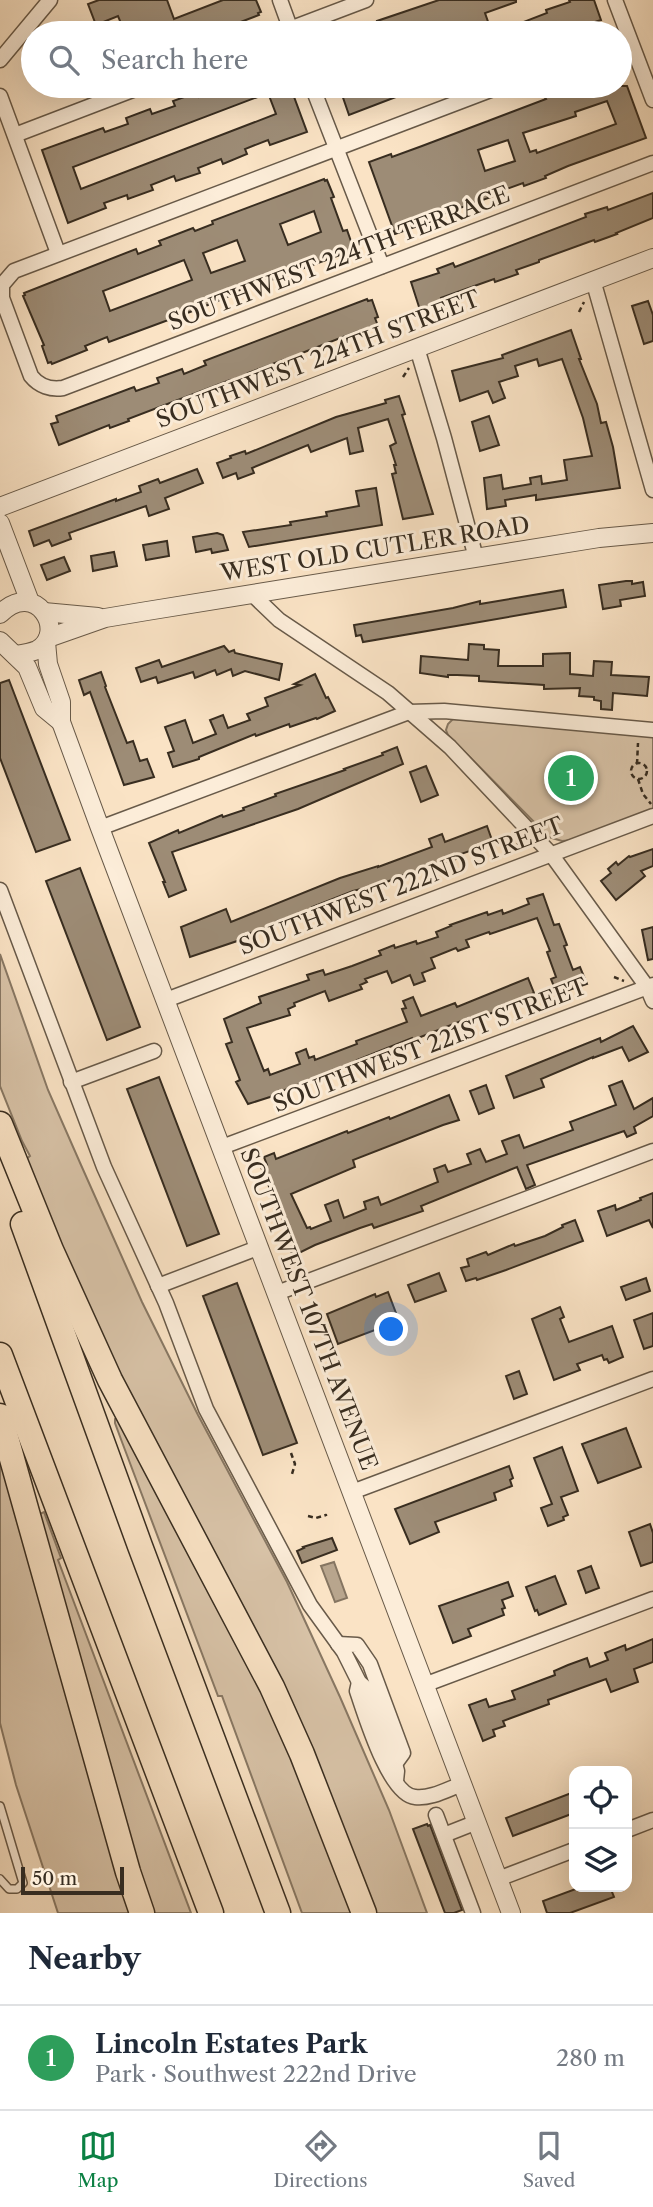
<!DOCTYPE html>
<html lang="en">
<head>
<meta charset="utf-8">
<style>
  body { margin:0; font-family:"Libre Caslon Text",serif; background:#f2f2f3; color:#1f2937 }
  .controls { position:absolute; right:21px; bottom:21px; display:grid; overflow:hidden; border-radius:14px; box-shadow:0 7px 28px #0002 }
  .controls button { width:63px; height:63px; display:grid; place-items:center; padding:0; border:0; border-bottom:2px solid #e0e1e3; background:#fff; color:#1f2937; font:35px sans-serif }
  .scale { position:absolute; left:21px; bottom:18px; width:103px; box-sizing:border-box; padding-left:7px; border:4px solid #382d20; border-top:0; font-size:19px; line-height:24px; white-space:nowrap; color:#382d20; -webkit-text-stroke:5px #fcedd9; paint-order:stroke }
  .you { position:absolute; left:392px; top:1330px; width:24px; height:24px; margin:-18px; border:5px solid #fff; border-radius:50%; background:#1a73e8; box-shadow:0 0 0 10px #1a73e833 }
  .badge { display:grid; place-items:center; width:46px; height:46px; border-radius:50%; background:#0b8043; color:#fff; font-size:23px; font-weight:700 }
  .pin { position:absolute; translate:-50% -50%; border:4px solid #fff; box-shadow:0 2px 7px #0006 }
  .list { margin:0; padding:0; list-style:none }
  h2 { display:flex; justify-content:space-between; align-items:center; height:91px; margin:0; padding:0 28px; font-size:30px }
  h2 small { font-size:23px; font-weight:400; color:#747a83 }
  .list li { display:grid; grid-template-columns:46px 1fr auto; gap:21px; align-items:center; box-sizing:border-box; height:105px; padding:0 28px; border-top:2px solid #e0e1e3 }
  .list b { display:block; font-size:26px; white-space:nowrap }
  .list p { margin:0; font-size:23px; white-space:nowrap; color:#747a83 }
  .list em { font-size:23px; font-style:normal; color:#747a83 }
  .icon { flex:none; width:38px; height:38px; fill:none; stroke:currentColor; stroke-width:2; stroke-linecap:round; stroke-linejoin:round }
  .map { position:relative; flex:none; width:653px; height:1913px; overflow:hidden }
  .search { position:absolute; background:#fff; box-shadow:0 7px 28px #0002; left:21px; right:21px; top:21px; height:77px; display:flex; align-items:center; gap:18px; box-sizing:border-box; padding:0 24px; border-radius:38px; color:#747a83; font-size:26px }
  .sheet { height:196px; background:#fff }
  nav { display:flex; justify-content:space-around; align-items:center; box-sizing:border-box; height:98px; border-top:2px solid #e0e1e3; background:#fff; font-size:19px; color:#747a83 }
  nav a { display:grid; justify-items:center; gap:4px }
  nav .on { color:#0b8043 }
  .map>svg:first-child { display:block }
  .green { fill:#d9c4a9; stroke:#887864; stroke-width:2 }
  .water { fill:#b8a58d; stroke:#857561; stroke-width:2 }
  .building { fill:#9d8c76; stroke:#382d20; stroke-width:2; fill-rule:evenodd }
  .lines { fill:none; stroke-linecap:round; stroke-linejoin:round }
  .service-casing { stroke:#685a49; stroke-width:10 }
  .minor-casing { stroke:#685a49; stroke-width:17 }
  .tertiary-casing { stroke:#685a49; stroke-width:20 }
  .motorway-casing { stroke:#382d20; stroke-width:27 }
  .path { stroke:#382d20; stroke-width:2.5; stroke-dasharray:5 3.5; stroke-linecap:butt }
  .service { stroke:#fcedd9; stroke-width:7 }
  .minor { stroke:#fcedd9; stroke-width:14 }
  .tertiary { stroke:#fcedd9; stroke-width:18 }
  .motorway { stroke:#fae3c5; stroke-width:24 }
  .labels { text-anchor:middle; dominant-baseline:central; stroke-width:6; stroke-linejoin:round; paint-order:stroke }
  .street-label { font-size:23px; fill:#382d20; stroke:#fcedd9 }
</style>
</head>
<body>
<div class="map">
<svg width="653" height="1913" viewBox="0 0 653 1913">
  <rect width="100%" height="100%" fill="#fae3c5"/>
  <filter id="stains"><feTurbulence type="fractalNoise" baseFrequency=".00286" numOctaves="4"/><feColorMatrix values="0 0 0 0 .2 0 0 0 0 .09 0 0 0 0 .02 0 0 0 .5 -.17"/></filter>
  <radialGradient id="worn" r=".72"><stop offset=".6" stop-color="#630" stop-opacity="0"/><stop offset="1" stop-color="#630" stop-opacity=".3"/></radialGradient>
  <!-- green -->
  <g class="green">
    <path d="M 453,719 L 653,736 L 653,811 L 573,840 L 562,841 L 549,837 L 448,735 L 446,730 L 448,724 Z"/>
    <path d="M 0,954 L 48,1090 L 81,1165 L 142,1302 L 198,1415 L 287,1582 L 340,1697 L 389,1810 L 427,1913 L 373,1913 L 125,1392 L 25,1160 L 30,1156 L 22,1141 L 0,1086 Z"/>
    <path d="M 118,1417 L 260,1673 L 357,1913 L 302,1913 L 222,1696 L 218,1696 L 122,1442 L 115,1423 L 115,1419 Z"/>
    <path d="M 0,1454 L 133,1913 L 58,1913 L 16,1785 L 0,1723 Z"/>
    <path d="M 44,1512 L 61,1558 L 58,1560 L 191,1913 L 146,1913 L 37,1515 Z"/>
  </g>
  <!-- water -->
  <path class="water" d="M 334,1562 L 347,1598 L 335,1602 L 321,1566 Z"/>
  <!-- building -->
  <g class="building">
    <path d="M 99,0 L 167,0 L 174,19 L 223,0 L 256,0 L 261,12 L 258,13 L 259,15 L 225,28 L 223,23 L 199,33 L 125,33 L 118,16 L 96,25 L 88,4 Z"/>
    <path d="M 439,0 L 516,0 L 516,2 L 485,13 L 492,33 L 381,33 L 377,21 Z"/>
    <path d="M 569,0 L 594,0 L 601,20 L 571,30 L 572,33 L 495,33 L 547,13 L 546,10 L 570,2 Z"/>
    <path d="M 221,86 L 290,86 L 307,132 L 270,145 L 268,140 L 245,149 L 247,154 L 223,164 L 221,159 L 198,168 L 200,173 L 176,181 L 174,176 L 151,185 L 153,190 L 128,199 L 127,195 L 104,203 L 106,208 L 68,223 L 42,150 L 103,128 L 105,132 L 128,124 L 126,118 L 150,109 L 152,114 L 175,106 L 173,101 L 198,92 L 199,97 L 222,88 ZM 268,93 L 276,114 L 81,189 L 73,167 Z"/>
    <path d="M 339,86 L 422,86 L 422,87 L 349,115 Z"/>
    <path d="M 578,86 L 627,86 L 646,138 L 568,166 L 545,176 L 546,178 L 524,186 L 523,183 L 493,194 L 494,196 L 440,215 L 441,218 L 395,234 L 369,162 L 391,154 L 392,157 L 422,146 L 546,99 L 544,96 ZM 607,101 L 616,124 L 537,153 L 536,150 L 530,152 L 523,133 L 576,116 L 575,112 ZM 508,140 L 515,161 L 485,171 L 478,150 Z"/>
    <path d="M 324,179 L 325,181 L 327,180 L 334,197 L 331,198 L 343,231 L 347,230 L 353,247 L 350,248 L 351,251 L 263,283 L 261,278 L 239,287 L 240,292 L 198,309 L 109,342 L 107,337 L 85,346 L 87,350 L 52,364 L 51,362 L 48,363 L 42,346 L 44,345 L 23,296 L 25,295 L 24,293 L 136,249 L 138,254 L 161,245 L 159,241 L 193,228 L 195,231 L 213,224 L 212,221 ZM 314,211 L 321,232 L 288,245 L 280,224 ZM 237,240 L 245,261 L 211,273 L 203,253 ZM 184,260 L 192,280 L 110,311 L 103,291 Z"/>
    <path d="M 653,193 L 653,218 L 616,233 L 617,234 L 595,242 L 594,240 L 539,260 L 539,262 L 516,270 L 518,274 L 495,282 L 494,279 L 463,290 L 441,298 L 442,302 L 420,310 L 411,282 L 439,273 L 437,269 L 453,263 L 455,267 L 586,217 L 585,214 L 607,207 L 608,210 Z"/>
    <path d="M 367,299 L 368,301 L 372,300 L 378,317 L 375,318 L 378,326 L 359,334 L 358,331 L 302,353 L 302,355 L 284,362 L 283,360 L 248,373 L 249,375 L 231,382 L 230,380 L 128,419 L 129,421 L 110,428 L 109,425 L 59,445 L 51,424 L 58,422 L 56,416 L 134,387 L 136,391 L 159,383 L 157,378 L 182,369 L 184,374 L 206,365 L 204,361 Z"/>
    <path d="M 648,301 L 653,315 L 653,341 L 644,344 L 632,306 Z"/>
    <path d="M 571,330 L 581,359 L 579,359 L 597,404 L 601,423 L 606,422 L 613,447 L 620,488 L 536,500 L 536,495 L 505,500 L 506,506 L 487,509 L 484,478 L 501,475 L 503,489 L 531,484 L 530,478 L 541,476 L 542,484 L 567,480 L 564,460 L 592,456 L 583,418 L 562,359 L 539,366 L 537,359 L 515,366 L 518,376 L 499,382 L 505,398 L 493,403 L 488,391 L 460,401 L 452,371 L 503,358 L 502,355 Z"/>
    <path d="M 399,396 L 405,414 L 402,415 L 433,514 L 403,519 L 392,474 L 396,473 L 394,465 L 396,465 L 390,446 L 396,443 L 388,419 L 358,428 L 363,451 L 350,454 L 347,438 L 311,452 L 308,445 L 252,468 L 254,473 L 238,479 L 236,473 L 223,478 L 217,463 L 231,458 L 230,456 L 245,451 L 246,454 L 336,417 L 386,403 L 385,400 Z"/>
    <path d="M 489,416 L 499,445 L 480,451 L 472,422 Z"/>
    <path d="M 197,469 L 203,483 L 165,498 L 169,509 L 149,516 L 146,506 L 69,533 L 71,539 L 52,546 L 49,540 L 34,546 L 29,531 L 116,499 L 116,501 L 141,492 L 139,486 L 158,479 L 160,483 Z"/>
    <path d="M 376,488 L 382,525 L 249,547 L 243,532 L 291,525 L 290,522 L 327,516 L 326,512 L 359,506 L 356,491 Z"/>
    <path d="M 217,533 L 223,535 L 228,550 L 212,553 L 211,549 L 196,552 L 193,537 Z"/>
    <path d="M 167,541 L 169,556 L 146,560 L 143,545 Z"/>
    <path d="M 114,552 L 117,566 L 93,571 L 91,556 Z"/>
    <path d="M 64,557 L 70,571 L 47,580 L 41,565 Z"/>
    <path d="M 626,581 L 632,581 L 632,584 L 643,582 L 645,596 L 620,600 L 621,606 L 603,609 L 599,585 Z"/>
    <path d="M 563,590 L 566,607 L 363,642 L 361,635 L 356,636 L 354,625 L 453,608 L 480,601 L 480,604 Z"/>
    <path d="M 469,644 L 484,645 L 484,649 L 499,650 L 498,666 L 543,666 L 543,654 L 570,653 L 570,674 L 593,676 L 594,661 L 612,662 L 611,675 L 649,677 L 647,696 L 613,693 L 612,710 L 601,709 L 601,701 L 594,700 L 594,697 L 579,696 L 580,688 L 544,689 L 544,685 L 479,681 L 479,676 L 457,675 L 448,675 L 448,677 L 420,673 L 421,656 L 468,660 Z"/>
    <path d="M 224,646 L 229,652 L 234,650 L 235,653 L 282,664 L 279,680 L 245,671 L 233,676 L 231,669 L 217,675 L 215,670 L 195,678 L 193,672 L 158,683 L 156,677 L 141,682 L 136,668 L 159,660 L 162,667 Z"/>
    <path d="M 101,672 L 106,686 L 105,687 L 127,743 L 133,741 L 140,761 L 147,759 L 154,777 L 124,785 L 90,692 L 84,695 L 79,680 Z"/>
    <path d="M 315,674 L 326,698 L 328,697 L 335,711 L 317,719 L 316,718 L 290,727 L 289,724 L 256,736 L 255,734 L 199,757 L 199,759 L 173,767 L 168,753 L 174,751 L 165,727 L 185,720 L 193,743 L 216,734 L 210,720 L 223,715 L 228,728 L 250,720 L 247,714 L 268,706 L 265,698 L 300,685 L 294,684 Z"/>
    <path d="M 9,680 L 70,840 L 36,852 L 0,758 L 0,683 Z"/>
    <path d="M 397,747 L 403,764 L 298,809 L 172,852 L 186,890 L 169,897 L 163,882 L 165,882 L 149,843 L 178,830 L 179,833 L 222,815 L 223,817 L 244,810 L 243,808 L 276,796 L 275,794 L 345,770 L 344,769 L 383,755 L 382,753 Z"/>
    <path d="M 426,766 L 438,795 L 421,802 L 410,772 Z"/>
    <path d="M 487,826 L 493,843 L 455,856 L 456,859 L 441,865 L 440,862 L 405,877 L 404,875 L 369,889 L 369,887 L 353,891 L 312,907 L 313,910 L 277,921 L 278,924 L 242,936 L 243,939 L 190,957 L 181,927 L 226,909 L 231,922 L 340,878 L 378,866 L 378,867 L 432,847 L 429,839 L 442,834 L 445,842 Z"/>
    <path d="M 653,849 L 653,866 L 641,871 L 645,876 L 616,900 L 601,881 L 611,873 L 608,869 L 616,862 L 618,865 L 629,856 L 630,857 Z"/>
    <path d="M 80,868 L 140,1027 L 107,1040 L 46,881 Z"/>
    <path d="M 543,894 L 554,925 L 559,924 L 567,945 L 564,946 L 573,970 L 580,967 L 587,984 L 557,994 L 551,979 L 556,977 L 547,952 L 550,951 L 537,918 L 490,934 L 489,932 L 466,940 L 469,947 L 458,951 L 456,948 L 431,958 L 435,968 L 422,973 L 425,981 L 414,985 L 410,975 L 392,983 L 387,971 L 365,979 L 367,982 L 360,985 L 362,989 L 329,1001 L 325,991 L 294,1003 L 295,1006 L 288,1009 L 290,1015 L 247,1028 L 264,1071 L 268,1069 L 270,1075 L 300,1064 L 296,1053 L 306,1049 L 309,1058 L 314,1056 L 315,1060 L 357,1044 L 356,1041 L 407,1022 L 402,1009 L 406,1008 L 403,1001 L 413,997 L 421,1016 L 455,1003 L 457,1007 L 528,978 L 534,993 L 526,996 L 527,999 L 484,1016 L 484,1014 L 469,1018 L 413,1040 L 412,1038 L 357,1060 L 358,1063 L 343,1069 L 342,1067 L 277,1093 L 278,1094 L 270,1097 L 248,1104 L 236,1082 L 240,1080 L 226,1044 L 232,1042 L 224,1019 L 261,1003 L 259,997 L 309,980 L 307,975 L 323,970 L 325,975 L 352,966 L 381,955 L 379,951 L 394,945 L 395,948 L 416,941 L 417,944 L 438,937 L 436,932 L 451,926 L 450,925 L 487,912 L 488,915 L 502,910 L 503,914 L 529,904 L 527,899 Z"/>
    <path d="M 653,927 L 653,959 L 648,960 L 642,930 Z"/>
    <path d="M 633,1026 L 648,1052 L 629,1061 L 622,1047 L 593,1058 L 593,1057 L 541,1079 L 544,1087 L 514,1098 L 506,1076 L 600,1038 L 601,1042 Z"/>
    <path d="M 159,1077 L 219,1234 L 187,1246 L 127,1089 Z"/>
    <path d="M 622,1081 L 634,1109 L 653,1098 L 653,1116 L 634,1127 L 636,1133 L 627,1137 L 624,1131 L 527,1165 L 535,1185 L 526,1189 L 517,1167 L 421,1206 L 423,1211 L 374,1228 L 372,1224 L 360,1228 L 315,1245 L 293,1256 L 287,1242 L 291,1240 L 261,1167 L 267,1165 L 264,1157 L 274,1153 L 276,1159 L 347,1131 L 348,1133 L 389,1117 L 390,1119 L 449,1095 L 459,1120 L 443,1125 L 353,1160 L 355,1167 L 291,1194 L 307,1228 L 310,1227 L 311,1229 L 331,1221 L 325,1205 L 338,1200 L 344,1218 L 366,1209 L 364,1202 L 378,1197 L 381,1205 L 438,1182 L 434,1169 L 445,1165 L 448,1172 L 471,1164 L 467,1154 L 480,1149 L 486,1162 L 507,1154 L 502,1141 L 519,1135 L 524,1148 L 573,1130 L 570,1122 L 616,1105 L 609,1086 Z"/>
    <path d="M 486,1085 L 494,1108 L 479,1114 L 470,1091 Z"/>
    <path d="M 653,1193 L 653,1228 L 649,1220 L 607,1236 L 598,1211 L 615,1205 L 616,1210 L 641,1200 L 640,1198 Z"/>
    <path d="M 575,1220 L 583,1241 L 506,1270 L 477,1280 L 476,1278 L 466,1281 L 461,1268 L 469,1266 L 467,1259 L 486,1252 L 488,1255 L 514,1244 L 515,1246 L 545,1236 L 563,1227 L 562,1225 Z"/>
    <path d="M 439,1273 L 446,1291 L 415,1302 L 408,1285 Z"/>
    <path d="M 646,1278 L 650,1291 L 626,1300 L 621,1287 Z"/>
    <path d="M 237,1283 L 297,1443 L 263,1455 L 203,1296 Z"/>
    <path d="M 388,1292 L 399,1321 L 338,1344 L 327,1314 L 375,1294 L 376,1297 Z"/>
    <path d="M 560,1307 L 564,1317 L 560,1319 L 569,1342 L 612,1326 L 623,1357 L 609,1363 L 607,1359 L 604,1360 L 602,1355 L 577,1364 L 580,1370 L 554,1380 L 532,1319 Z"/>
    <path d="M 653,1313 L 653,1346 L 644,1349 L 634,1320 Z"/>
    <path d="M 519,1371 L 527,1394 L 514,1399 L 506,1376 Z"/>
    <path d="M 626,1428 L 641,1467 L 598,1483 L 582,1444 Z"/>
    <path d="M 562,1447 L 578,1491 L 561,1497 L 568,1515 L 563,1517 L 564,1520 L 548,1526 L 541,1508 L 552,1504 L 534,1458 Z"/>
    <path d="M 509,1466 L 513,1478 L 510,1480 L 512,1486 L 494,1493 L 496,1500 L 435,1522 L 439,1532 L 410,1544 L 395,1509 Z"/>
    <path d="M 650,1524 L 653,1533 L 653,1562 L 641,1566 L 629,1532 Z"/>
    <path d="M 332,1538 L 337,1550 L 302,1563 L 297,1551 L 304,1548 L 303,1547 Z"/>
    <path d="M 591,1566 L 599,1588 L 586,1593 L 578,1571 Z"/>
    <path d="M 555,1576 L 566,1604 L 539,1615 L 537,1610 L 535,1611 L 526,1587 Z"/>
    <path d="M 508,1582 L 513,1596 L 502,1600 L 505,1608 L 502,1609 L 504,1615 L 468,1629 L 471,1636 L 453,1643 L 439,1606 Z"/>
    <path d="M 653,1639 L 653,1662 L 634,1669 L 638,1682 L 611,1692 L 606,1679 L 548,1700 L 549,1704 L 503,1721 L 505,1726 L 493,1730 L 495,1736 L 483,1741 L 469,1705 L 486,1699 L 489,1707 L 515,1699 L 512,1691 L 555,1675 L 554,1671 L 568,1665 L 587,1658 L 590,1667 L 608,1660 L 605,1653 L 625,1645 L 626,1650 Z"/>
    <path d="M 574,1792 L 574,1813 L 513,1836 L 506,1818 Z"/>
    <path d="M 427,1824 L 428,1826 L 430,1825 L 462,1910 L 454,1913 L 445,1913 L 413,1829 Z"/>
    <path d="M 581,1887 L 610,1887 L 614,1897 L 570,1913 L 547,1913 L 543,1901 Z"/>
  </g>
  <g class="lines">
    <defs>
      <path id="service" d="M 0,1806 L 23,1883 L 17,1889 L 9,1889 L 0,1879"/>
      <g id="minor">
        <path d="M 280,0 L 292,33"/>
        <path d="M 615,0 L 653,100"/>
        <path d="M 279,33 L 366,0"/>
        <path d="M 0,60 L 50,0"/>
        <path d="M 312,86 L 382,266"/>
        <path d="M 501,86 L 14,271 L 2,285 L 2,298 L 31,376 C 39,386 51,390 63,388 L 653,163"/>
        <path d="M 0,96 L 58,253"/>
        <path d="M 15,135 L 143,86"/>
        <path d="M 593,280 L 653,490"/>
        <path d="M 417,348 L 444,438 L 476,558"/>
        <path d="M 252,594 L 279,620 L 388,693 L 450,747 L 551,854 L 647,987 L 653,1001"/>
        <path d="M 100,828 L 409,712 L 444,711 L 653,730"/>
        <path d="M 0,890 L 104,1167 L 166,1303 L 206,1409 L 310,1605 L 344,1652 L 359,1682 L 368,1690 L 393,1757 L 397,1771 L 396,1781"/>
        <path d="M 166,1000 L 653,816"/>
        <path d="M 71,1082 L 154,1051"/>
        <path d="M 222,1147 L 653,985"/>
        <path d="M 158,1286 L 260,1247"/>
        <path d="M 277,1293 L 653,1151"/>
        <path d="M 352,1492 L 653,1379"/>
        <path d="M 338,1644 L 357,1645 L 370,1664 L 403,1753 L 395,1764"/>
        <path d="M 359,1682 L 357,1691 C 365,1714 389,1795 415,1797 C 431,1799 448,1789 462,1784"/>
        <path d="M 424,1685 L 653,1599"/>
        <path d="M 436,1815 L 473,1913"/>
        <path d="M 627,1830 L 653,1820"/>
        <path d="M 444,1835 L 477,1822"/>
        <path d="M 498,1879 L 574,1850"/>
      </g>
      <g id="tertiary">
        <path d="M 0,507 L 653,258"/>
        <path d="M 0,523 L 30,602"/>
        <path d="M 44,612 L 98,617"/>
        <path d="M 0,614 C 36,578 68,633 37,650 C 30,653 22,654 15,655"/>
        <path d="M 48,638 L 105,618 L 147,611 L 599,538 L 653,533"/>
        <path d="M 0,641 L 27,667 L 44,708 L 61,722"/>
        <path d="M 46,642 L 48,664 L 61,702 L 61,722 L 100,828 L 511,1913"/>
      </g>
      <g id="motorway">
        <path d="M 0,1124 L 51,1250 L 110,1380 L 272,1687 L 302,1754 L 364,1913"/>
        <path d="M 23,1224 L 140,1546 L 278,1913"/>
        <path d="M 0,1355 L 211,1913"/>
        <path d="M 0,1416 L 128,1872 L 142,1913"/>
      </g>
    </defs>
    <!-- service casing -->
    <use href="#service" class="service-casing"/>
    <!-- minor casing -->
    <use href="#minor" class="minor-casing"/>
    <!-- tertiary casing -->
    <use href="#tertiary" class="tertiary-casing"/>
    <!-- motorway casing -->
    <use href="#motorway" class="motorway-casing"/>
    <!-- path -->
    <g class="path">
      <path d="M 579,312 L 584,302"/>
      <path d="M 403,377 L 409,368"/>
      <circle cx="639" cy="771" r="8"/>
      <path d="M 637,764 L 638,743"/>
      <path d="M 638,779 L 643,794 L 651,804"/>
      <path d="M 517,843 L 524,847"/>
      <path d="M 614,977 L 624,981"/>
      <path d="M 291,1453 L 295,1464 L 292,1474"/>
      <path d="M 308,1516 L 316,1518 L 326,1515 L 326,1516"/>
    </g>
    <!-- service -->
    <use href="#service" class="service"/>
    <!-- minor -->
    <use href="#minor" class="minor"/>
    <!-- tertiary -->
    <use href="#tertiary" class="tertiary"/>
    <!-- motorway -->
    <use href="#motorway" class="motorway"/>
  </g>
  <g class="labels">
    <!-- street labels -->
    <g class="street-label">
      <text transform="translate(339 258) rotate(-21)">SOUTHWEST 224TH TERRACE</text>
      <text transform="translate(318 359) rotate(-21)">SOUTHWEST 224TH STREET</text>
      <text transform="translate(375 549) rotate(-9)">WEST OLD CUTLER ROAD</text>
      <text transform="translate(401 886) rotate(-21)">SOUTHWEST 222ND STREET</text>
      <text transform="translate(430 1045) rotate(-21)">SOUTHWEST 221ST STREET</text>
      <text transform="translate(309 1309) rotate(69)">SOUTHWEST 107TH AVENUE</text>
    </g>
  </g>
  <rect width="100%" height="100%" filter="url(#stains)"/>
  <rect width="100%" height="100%" fill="url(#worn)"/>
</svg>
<div class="controls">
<button><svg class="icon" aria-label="locate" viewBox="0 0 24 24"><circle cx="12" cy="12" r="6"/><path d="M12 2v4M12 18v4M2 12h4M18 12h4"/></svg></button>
<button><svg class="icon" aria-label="layers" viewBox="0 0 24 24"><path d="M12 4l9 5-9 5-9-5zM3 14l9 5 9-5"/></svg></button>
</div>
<div class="scale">50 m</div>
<div class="you"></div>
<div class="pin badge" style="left:571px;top:778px;background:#2e9e5b">1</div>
<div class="search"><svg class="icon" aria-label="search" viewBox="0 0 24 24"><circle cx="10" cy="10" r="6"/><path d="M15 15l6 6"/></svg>Search here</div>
</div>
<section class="sheet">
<h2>Nearby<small></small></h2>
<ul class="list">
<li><span class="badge" style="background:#2e9e5b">1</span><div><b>Lincoln Estates Park</b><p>Park · Southwest 222nd Drive</p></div><em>280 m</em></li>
</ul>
</section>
<nav>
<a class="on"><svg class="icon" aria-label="map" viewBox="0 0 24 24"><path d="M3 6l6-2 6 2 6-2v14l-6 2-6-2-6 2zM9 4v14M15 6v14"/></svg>Map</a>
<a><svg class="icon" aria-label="directions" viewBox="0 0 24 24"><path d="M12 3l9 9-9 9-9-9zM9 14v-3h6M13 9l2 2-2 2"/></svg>Directions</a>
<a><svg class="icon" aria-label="saved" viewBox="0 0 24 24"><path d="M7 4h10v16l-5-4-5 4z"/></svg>Saved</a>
</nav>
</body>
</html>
